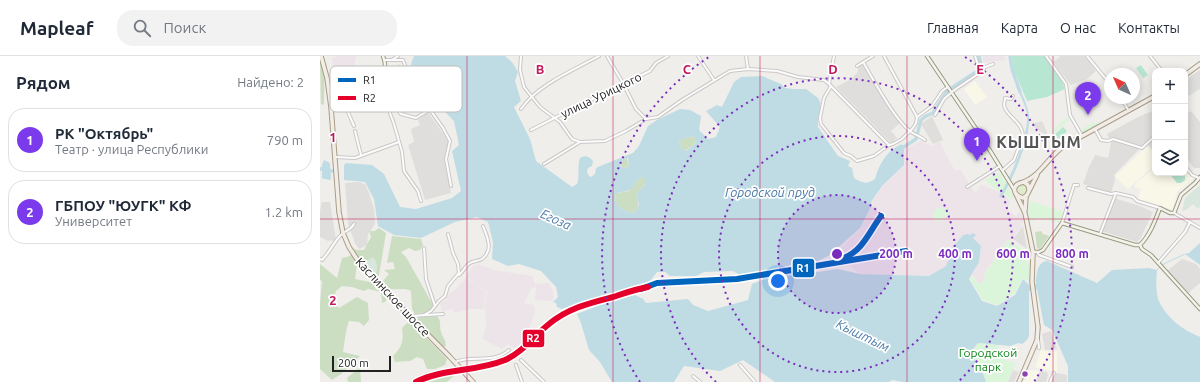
<!DOCTYPE html>
<html lang="ru">
<head>
<meta charset="utf-8">
<style>
  body { margin:0; font-family:Ubuntu,sans-serif; background:#f2f2f3; color:#1f2937 }
  .controls { position:absolute; right:12px; top:12px; display:grid; overflow:hidden; border-radius:8px; box-shadow:0 2px 10px #0003 }
  .controls button { width:36px; height:36px; display:grid; place-items:center; padding:0; border:0; border-bottom:1px solid #e0e1e3; background:#fff; color:#1f2937; font:20px sans-serif }
  .compass { position:absolute; left:784px; top:12px; width:36px; height:36px; border-radius:50%; background:#fff; box-shadow:0 2px 10px #0003; rotate:315deg }
  .scale { position:absolute; left:12px; bottom:10px; width:59px; box-sizing:border-box; padding-left:4px; border:2px solid #222; border-top:0; font-size:11px; line-height:14px; white-space:nowrap; color:#222; -webkit-text-stroke:3px #fff; paint-order:stroke }
  .you { position:absolute; left:458px; top:225px; width:14px; height:14px; margin:-10px; border:3px solid #fff; border-radius:50%; background:#1a73e8; box-shadow:0 0 0 6px #1a73e833 }
  .badge { display:grid; place-items:center; width:26px; height:26px; border-radius:50%; background:#7c3aed; color:#fff; font-size:13px; font-weight:700 }
  .pin { position:absolute; translate:-50% -33px; filter:drop-shadow(0 1px 2px #0008) }
  .pin::after { content:''; position:absolute; top:21px; width:14px; height:12px; background:inherit; clip-path:polygon(0 0,100% 0,50% 100%) }
  .list { margin:0; padding:0; list-style:none }
  h2 { display:flex; justify-content:space-between; align-items:center; height:52px; margin:0; padding:0 16px; font-size:17px }
  h2 small { font-size:13px; font-weight:400; color:#747a83 }
  .list li { display:grid; grid-template-columns:26px 1fr auto; gap:12px; align-items:center; box-sizing:border-box; height:64px; margin:0 8px 8px; padding:0 8px; border:1px solid #e0e1e3; border-radius:16px }
  .list b { display:block; font-size:15px; white-space:nowrap }
  .list p { margin:0; font-size:13px; white-space:nowrap; color:#747a83 }
  .list em { font-size:13px; font-style:normal; color:#747a83 }
  .icon { flex:none; width:22px; height:22px; fill:none; stroke:currentColor; stroke-width:2; stroke-linecap:round; stroke-linejoin:round }
  .map { position:relative; flex:none; width:880px; height:326px; overflow:hidden }
  header { display:flex; align-items:center; gap:24px; box-sizing:border-box; height:56px; padding:0 20px; background:#fff; border-bottom:1px solid #e0e1e3 }
  header strong { font-size:19px }
  nav { display:flex; gap:22px; margin-inline-start:auto; font-size:14px }
  .search { width:280px; height:36px; background:#f2f2f3; display:flex; align-items:center; gap:10px; box-sizing:border-box; padding:0 14px; border-radius:16px; color:#747a83; font-size:15px }
  main { display:flex }
  aside { flex:1; background:#fff }
  .map>svg:first-child { display:block }
  .residential { fill:#dfdedc }
  .industrial { fill:#ede4e9 }
  .education { fill:#f8f7e8 }
  .religious { fill:#dededc }
  .grass { fill:#ddeccb }
  .forest { fill:#cbdec1 }
  .wetland { fill:#d9e6de }
  .park { fill:#daf5da }
  .pitch { fill:#b7e6d2 }
  .parking { fill:#e0dfde }
  .water { fill:#bfdbe3; fill-rule:evenodd }
  .lines { fill:none; stroke-linecap:round; stroke-linejoin:round }
  .stream { stroke:#bfdbe3; stroke-width:1 }
  .river { stroke:#bfdbe3; stroke-width:3.5 }
  .street-casing { stroke:#c9c8c7; stroke-width:4 }
  .secondary-casing { stroke:#999a82; stroke-width:4.5 }
  .primary-casing { stroke:#a79c86; stroke-width:5.5 }
  .street { stroke:#fdfcfc; stroke-width:2 }
  .secondary { stroke:#f4f4ed; stroke-width:2.5 }
  .primary { stroke:#f3ede7; stroke-width:3.5 }
  .rail-1-casing { stroke:#fff; stroke-width:9 }
  .rail-2-casing { stroke:#fff; stroke-width:9 }
  .rail-1 { stroke:#0065bd; stroke-width:6 }
  .rail-2 { stroke:#e4002b; stroke-width:6 }
  .grid { fill:none; stroke:#c2185b; stroke-width:1; stroke-opacity:0.55 }
  .ring { fill:none; stroke:#7b2cbf; stroke-width:2; stroke-dasharray:2 4 }
  .bus-dot { fill:#8e44ad; stroke:#fff; stroke-width:1.5 }
  .labels { text-anchor:middle; dominant-baseline:central; stroke-width:3.5; stroke-linejoin:round; paint-order:stroke }
  .street-label { font-size:12px; fill:#222; stroke:#fff }
  .park-label { font-size:12px; fill:#0c8416; stroke:#fff }
  .water-label { font-size:13px; font-style:italic; fill:#4a7aab; stroke:#fff }
  .district-label { font-size:16px; font-weight:bold; letter-spacing:1px; fill:#555; stroke:#fff }
  .key { fill:#fff; stroke:#bdbdbd; stroke-width:1 }
  .key-label { font-size:11px; fill:#222 }
  .grid-label { font-size:13px; text-anchor:middle; font-weight:bold; fill:#c2185b; stroke:#fff; stroke-width:3.5; stroke-linejoin:round; paint-order:stroke }
  .centre { fill:#7b2cbf; stroke:#fff; stroke-width:2 }
  .ring-label { font-size:12px; text-anchor:middle; font-weight:bold; fill:#7b2cbf; stroke:#fff; stroke-width:3.5; stroke-linejoin:round; paint-order:stroke }
  .line-badge { stroke:#fff; stroke-width:1.5 }
  .badge-label { font-size:11px; text-anchor:middle; font-weight:bold; fill:#fff }
</style>
</head>
<body>
<header>
<strong>Mapleaf</strong>
<div class="search"><svg class="icon" aria-label="search" viewBox="0 0 24 24"><circle cx="10" cy="10" r="6"/><path d="M15 15l6 6"/></svg>Поиск</div>
<nav><a>Главная</a><a>Карта</a><a>О нас</a><a>Контакты</a></nav>
</header>
<main>
<aside>
<h2>Рядом<small>Найдено: 2</small></h2>
<ul class="list">
<li><span class="badge">1</span><div><b>РК &quot;Октябрь&quot;</b><p>Театр · улица Республики</p></div><em>790 m</em></li>
<li><span class="badge">2</span><div><b>ГБПОУ &quot;ЮУГК&quot; КФ</b><p>Университет</p></div><em>1.2 km</em></li>
</ul>
</aside>
<div class="map">
<svg width="880" height="326" viewBox="0 0 880 326">
  <rect width="100%" height="100%" fill="#f0eeeb"/>
  <!-- residential -->
  <g class="residential">
    <path d="M 739,0 L 765,0 L 776,15 L 767,23 L 751,29 L 733,6 L 740,1 Z"/>
    <path d="M 79,8 L 86,20 L 89,30 L 70,42 L 59,28 Z"/>
    <path d="M 542,8 L 556,31 L 580,67 L 571,75 L 577,82 L 571,87 L 516,31 L 531,23 L 538,16 L 538,10 Z"/>
    <path d="M 835,54 L 835,96 L 826,86 L 794,119 L 795,124 L 791,137 L 763,128 L 769,111 L 775,99 L 788,102 L 791,87 L 787,78 L 818,61 Z"/>
    <path d="M 871,55 L 880,66 L 880,112 L 874,112 L 865,100 L 865,59 Z"/>
    <path d="M 108,56 L 129,86 L 124,103 L 131,137 L 105,144 L 88,89 L 94,86 L 91,73 L 100,69 L 98,64 Z"/>
    <path d="M 612,60 L 623,84 L 613,88 L 601,68 Z"/>
    <path d="M 38,126 L 45,128 L 49,137 L 54,153 L 55,168 L 48,178 L 47,189 L 39,193 L 35,187 L 28,168 L 25,127 Z"/>
    <path d="M 794,142 L 820,150 L 833,156 L 820,183 L 817,186 L 781,175 Z"/>
    <path d="M 2,146 L 10,146 L 16,184 L 8,185 L 0,181 L 0,155 Z"/>
    <path d="M 862,203 L 876,208 L 880,213 L 880,227 L 867,238 L 847,215 Z"/>
    <path d="M 731,275 L 737,293 L 725,294 L 722,278 Z"/>
    <path d="M 736,317 L 747,319 L 747,326 L 733,326 Z"/>
  </g>
  <!-- industrial -->
  <g class="industrial">
    <path d="M 17,0 L 36,0 L 34,11 L 28,13 L 18,11 L 13,13 L 12,2 Z"/>
    <path d="M 663,0 L 684,0 L 686,4 L 663,7 Z"/>
    <path d="M 600,85 L 612,90 L 620,86 L 635,115 L 640,113 L 655,137 L 661,129 L 678,135 L 687,142 L 690,147 L 686,153 L 696,160 L 699,156 L 702,158 L 703,166 L 701,168 L 702,170 L 690,185 L 688,183 L 663,219 L 666,222 L 659,229 L 655,222 L 652,219 L 659,206 L 661,190 L 650,179 L 643,179 L 633,191 L 626,210 L 609,220 L 540,218 L 515,198 L 540,173 L 553,148 L 552,146 L 562,131 L 584,109 L 583,95 Z"/>
    <path d="M 157,208 L 174,214 L 212,220 L 216,230 L 216,228 L 229,227 L 233,234 L 233,245 L 215,244 L 216,231 L 212,232 L 204,247 L 214,249 L 215,255 L 210,271 L 197,293 L 188,288 L 182,293 L 163,283 L 166,270 L 165,251 L 167,236 L 146,221 L 152,211 Z"/>
    <path d="M 146,222 L 166,236 L 164,253 L 150,253 L 135,257 L 131,253 L 122,256 L 120,247 L 127,244 L 125,241 L 136,233 Z"/>
  </g>
  <!-- education -->
  <g class="education">
    <path d="M 655,25 L 667,41 L 655,49 L 644,33 Z"/>
    <path d="M 827,90 L 835,98 L 835,109 L 808,133 L 795,120 Z"/>
    <path d="M 835,111 L 835,117 L 865,117 L 865,112 L 874,122 L 857,136 L 853,154 L 818,143 L 821,133 L 815,131 L 815,128 Z"/>
    <path d="M 721,294 L 729,296 L 737,295 L 737,316 L 715,311 Z"/>
    <path d="M 709,314 L 719,315 L 715,326 L 702,326 L 706,324 Z"/>
  </g>
  <!-- religious -->
  <g class="religious">
    <path d="M 880,14 L 880,33 L 869,40 L 865,34 L 865,24 Z"/>
    <path d="M 721,315 L 727,316 L 728,319 L 726,326 L 716,326 L 719,317 Z"/>
  </g>
  <!-- grass -->
  <path class="grass" d="M 706,128 L 708,131 L 705,139 L 702,140 L 697,133 C 697,129 702,129 706,128 Z"/>
  <!-- forest -->
  <g class="forest">
    <path d="M 0,4 C 6,17 4,35 4,49 L 1,48 Z"/>
    <path d="M 374,80 L 376,87 L 365,95 L 361,92 L 359,86 L 364,82 Z"/>
    <path d="M 307,102 L 309,111 L 303,112 L 300,108 L 304,103 Z"/>
    <path d="M 321,122 L 325,122 C 327,129 321,133 316,138 C 318,146 320,150 315,157 C 305,156 295,151 295,140 L 297,137 L 309,135 L 315,126 Z"/>
    <path d="M 59,172 L 66,177 L 58,225 L 37,201 L 32,192 L 37,194 L 44,194 L 51,181 L 49,175 L 55,175 Z"/>
    <path d="M 721,175 L 723,178 L 729,180 L 720,193 L 717,192 L 715,176 Z"/>
    <path d="M 72,180 L 101,183 L 103,189 L 100,194 L 95,195 L 89,192 L 81,196 L 86,201 L 113,249 L 111,254 L 105,257 L 95,258 L 92,253 L 91,235 C 82,230 73,237 62,230 L 62,226 L 69,218 L 64,214 L 75,213 L 73,206 L 67,207 Z"/>
    <path d="M 31,198 L 37,209 L 35,223 L 55,227 L 58,230 L 55,233 L 62,235 L 68,241 L 65,246 L 62,247 L 61,236 L 48,233 L 44,235 L 32,231 L 22,230 L 16,235 L 13,245 L 19,252 L 37,241 L 48,247 L 49,264 L 44,270 L 39,266 L 29,265 C 25,276 25,285 23,296 L 40,300 L 21,318 L 12,324 L 0,313 L 0,248 L 2,225 L 0,224 L 0,208 L 17,222 L 22,202 L 30,200 Z"/>
    <path d="M 117,260 C 122,265 119,270 121,276 C 123,282 126,284 126,290 L 123,291 L 97,265 L 99,261 Z"/>
    <path d="M 87,267 L 92,267 L 127,303 L 125,309 L 115,313 L 107,313 L 103,303 L 97,301 L 90,305 L 75,306 L 73,300 C 82,291 84,285 82,272 Z"/>
    <path d="M 40,311 L 41,326 L 28,326 L 27,322 Z"/>
    <path d="M 127,317 L 133,317 L 136,318 L 127,326 L 107,326 C 116,324 118,319 127,317 Z"/>
  </g>
  <!-- wetland -->
  <g class="wetland">
    <path d="M 880,129 L 880,151 L 878,153 L 873,148 L 866,154 L 862,155 L 865,142 Z"/>
    <path d="M 53,201 C 58,207 58,213 55,219 L 50,216 L 44,207 Z"/>
  </g>
  <!-- park -->
  <g class="park">
    <path d="M 747,61 L 749,64 L 734,77 L 732,75 Z"/>
    <path d="M 773,66 L 774,69 L 779,66 L 782,68 L 762,78 L 760,75 Z"/>
    <path d="M 678,116 L 681,119 L 693,140 L 690,143 C 683,137 669,130 665,124 Z"/>
    <path d="M 711,145 L 744,156 L 741,165 L 733,166 L 719,162 L 710,166 L 708,154 Z"/>
    <path d="M 620,151 L 623,153 L 626,152 L 629,155 L 629,158 L 619,166 L 614,163 L 613,156 Z"/>
    <path d="M 688,184 L 711,198 L 706,205 L 709,208 L 709,225 L 703,222 L 694,238 L 677,249 L 663,244 L 650,223 L 652,220 L 660,229 L 666,222 L 664,219 Z"/>
    <path d="M 659,287 L 678,289 L 677,293 L 684,302 L 684,304 L 696,307 L 688,326 L 666,326 C 660,316 644,295 659,287 Z"/>
  </g>
  <!-- pitch -->
  <g class="pitch">
    <path d="M 692,0 L 724,0 L 742,25 L 745,33 L 727,41 L 707,45 L 693,12 Z"/>
    <path d="M 821,9 L 828,19 L 823,22 L 816,12 Z"/>
    <path d="M 743,71 L 747,75 L 739,83 L 735,78 Z"/>
    <path d="M 849,117 L 862,117 L 865,120 L 865,124 L 861,127 L 857,127 Z"/>
  </g>
  <!-- parking -->
  <g class="parking">
    <path d="M 722,65 L 727,76 L 726,80 L 712,69 L 712,68 Z"/>
    <path d="M 703,170 L 705,181 L 707,193 L 693,183 Z"/>
    <path d="M 693,314 L 699,316 L 694,326 L 688,326 Z"/>
  </g>
  <!-- water -->
  <g class="water">
    <path d="M 94,0 L 185,0 L 192,6 L 198,16 L 195,25 L 201,45 L 194,51 L 210,83 L 216,105 L 252,131 L 257,128 C 260,119 257,110 260,102 C 265,99 269,100 273,105 L 272,110 L 268,112 L 267,116 L 269,120 L 271,121 L 275,118 L 276,112 L 280,110 L 313,97 L 319,90 L 328,70 L 337,64 L 360,53 L 370,54 L 381,60 L 379,74 L 388,83 L 396,81 L 400,71 L 386,55 L 397,49 L 402,51 L 414,26 L 421,21 L 442,20 L 461,28 L 465,32 L 473,33 L 486,33 L 498,42 L 500,46 L 501,52 L 498,61 L 498,71 L 518,100 L 530,105 L 528,110 L 532,112 L 534,122 C 543,127 546,129 555,123 C 559,108 567,94 582,88 L 584,91 L 584,109 L 562,130 L 551,146 L 552,149 L 540,172 L 510,199 L 498,205 L 420,219 L 413,215 L 384,216 L 376,220 L 350,220 L 345,216 L 337,216 L 331,224 L 325,228 L 285,239 L 242,253 L 237,251 L 236,247 L 233,246 L 238,241 L 236,231 L 221,215 L 199,208 L 188,210 L 172,203 L 173,186 L 168,166 L 157,161 L 135,166 L 101,182 L 74,179 L 58,170 L 54,143 L 45,126 L 24,124 L 24,109 L 26,107 L 52,109 L 64,118 L 80,151 L 96,153 L 132,142 L 141,135 L 132,95 L 139,89 L 134,65 L 122,53 L 111,36 L 103,30 L 93,27 C 89,18 90,9 94,0 ZM 374,80 L 376,87 L 366,95 L 361,92 L 359,86 L 364,82 ZM 308,102 L 309,111 L 303,112 L 300,109 L 304,103 ZM 321,122 L 325,122 L 325,129 L 316,138 L 319,149 L 315,157 C 305,156 295,151 295,140 L 297,137 C 305,135 313,136 315,126 Z"/>
    <path d="M 698,34 L 700,34 C 704,42 708,51 709,60 C 711,82 693,124 681,142 L 679,140 C 690,124 710,76 707,57 C 705,49 701,41 698,34 Z"/>
    <path d="M 4,104 L 10,107 L 11,123 L 10,124 L 4,123 L 2,122 L 2,109 Z"/>
    <path d="M 653,177 L 656,179 L 653,182 L 661,190 L 659,206 L 649,223 L 662,245 L 677,250 L 695,239 L 703,223 L 709,229 L 716,228 C 716,219 717,206 727,205 L 777,227 L 792,214 L 829,212 L 837,214 C 836,223 836,234 838,243 C 845,261 863,274 880,281 L 880,326 L 748,326 L 748,310 L 732,274 L 724,269 L 717,233 L 709,235 L 709,280 L 707,284 L 702,288 L 699,287 L 690,290 L 659,287 L 657,288 L 653,293 L 656,311 L 662,315 L 666,326 L 583,326 L 572,324 L 569,326 L 455,326 L 423,304 L 400,315 L 364,310 L 354,326 L 292,326 L 280,306 L 269,294 L 261,267 L 257,258 L 288,246 L 315,239 L 323,243 L 326,247 L 368,243 L 373,249 L 388,255 L 428,244 L 432,228 L 442,224 L 518,213 L 540,218 L 609,220 L 626,210 L 633,191 L 643,179 L 648,178 L 650,179 Z"/>
    <path d="M 880,187 L 880,209 L 865,198 L 869,197 Z"/>
  </g>
  <g class="lines">
    <!-- stream -->
    <g class="stream">
      <path d="M 842,209 L 854,203 L 865,198"/>
      <path d="M 837,214 L 840,211"/>
    </g>
    <!-- river -->
    <g class="river">
      <path d="M 690,0 L 692,13 L 700,36"/>
      <path d="M 581,93 L 596,83 L 601,64 L 606,60 L 613,57 L 627,35 L 659,14 L 661,9 L 659,0"/>
      <path d="M 0,113 L 12,115"/>
    </g>
    <defs>
      <g id="street">
        <path d="M 78,0 L 72,4 L 83,4 L 92,28 L 123,72 L 130,85 L 126,103 L 131,130"/>
        <path d="M 201,0 L 200,14 L 204,31 L 220,51 L 240,66 L 252,83 L 260,86"/>
        <path d="M 287,0 L 303,27 L 316,53 L 326,63"/>
        <path d="M 378,0 L 394,24"/>
        <path d="M 426,0 L 428,13"/>
        <path d="M 564,0 L 597,61"/>
        <path d="M 655,0 L 659,12 L 663,14"/>
        <path d="M 726,0 L 746,28 L 750,59 L 762,80"/>
        <path d="M 767,0 L 786,23 L 790,25"/>
        <path d="M 830,0 L 842,15"/>
        <path d="M 64,4 L 72,4"/>
        <path d="M 543,6 C 554,25 575,64 591,76 C 596,79 601,81 605,84"/>
        <path d="M 537,10 L 553,0"/>
        <path d="M 55,27 L 61,33 L 74,68 L 82,96 L 84,115 L 98,135 L 101,145"/>
        <path d="M 509,28 L 514,0"/>
        <path d="M 511,30 L 504,42 L 500,62 L 501,68 L 524,97 L 531,100 L 537,105 L 554,100 L 569,89 L 573,88 L 582,83 L 593,72 L 596,67 L 597,61 L 612,50 L 622,35 L 628,31"/>
        <path d="M 63,36 L 81,58 L 96,62 L 109,54"/>
        <path d="M 801,42 L 809,55"/>
        <path d="M 25,49 L 34,70"/>
        <path d="M 201,53 C 217,29 254,14 279,0"/>
        <path d="M 615,59 L 624,43 L 633,35 L 661,16 L 665,11 L 673,8"/>
        <path d="M 775,73 L 781,84 L 788,85 L 793,83 L 822,92 L 835,80"/>
        <path d="M 211,74 L 256,51 L 330,15 L 336,7 L 348,0"/>
        <path d="M 35,75 L 41,99"/>
        <path d="M 15,101 L 35,102 L 79,86"/>
        <path d="M 224,108 L 260,86 L 285,85 L 306,75 L 326,63 L 338,61 L 362,44 L 410,15 L 428,13 L 457,15 L 478,21 L 504,24 L 509,28 L 569,89"/>
        <path d="M 865,110 L 872,119 L 879,122"/>
        <path d="M 683,114 L 694,104 L 703,80 C 703,67 689,62 685,52 C 683,49 685,46 685,42 L 691,43 L 693,40"/>
        <path d="M 647,131 L 680,110"/>
        <path d="M 768,132 L 791,138 L 796,137 L 813,141 L 817,145 L 840,152"/>
        <path d="M 854,157 L 880,172"/>
        <path d="M 742,167 L 754,129 L 758,129"/>
        <path d="M 780,178 L 796,137"/>
        <path d="M 104,192 L 106,223 L 115,250"/>
        <path d="M 717,196 L 719,199 L 752,211"/>
        <path d="M 0,203 L 2,204 C 10,196 14,185 22,178 C 26,174 31,174 34,168"/>
        <path d="M 838,207 L 865,176 L 870,166"/>
        <path d="M 139,219 C 143,216 145,210 150,207 C 153,205 159,205 162,203 C 174,194 167,180 163,170"/>
        <path d="M 104,259 L 111,255 L 119,245 L 125,240 L 128,230 L 139,217 L 138,208 L 133,197 L 128,178"/>
        <path d="M 91,260 L 123,258"/>
        <path d="M 718,283 L 719,292"/>
        <path d="M 201,304 L 224,326"/>
        <path d="M 135,306 C 152,298 172,309 189,294"/>
        <path d="M 196,309 L 202,326"/>
        <path d="M 420,309 L 435,326"/>
        <path d="M 373,320 L 380,326"/>
        <path d="M 730,326 L 734,317"/>
      </g>
      <g id="secondary">
        <path d="M 607,0 L 661,80 L 695,135"/>
        <path d="M 11,51 C 17,50 24,50 30,48 C 41,43 64,22 65,9 C 65,6 64,3 63,0"/>
        <path d="M 820,189 C 830,179 835,165 840,152 L 850,157 L 854,157 L 861,139 L 875,127 L 880,121"/>
        <path d="M 713,196 L 719,196 L 723,194 L 742,167 L 815,189 L 820,189 L 822,193 L 831,199 L 880,253"/>
      </g>
      <g id="primary">
        <path d="M 1,0 L 7,22 L 11,51 L 19,156 L 23,177 L 29,191 L 42,211 L 55,225 L 130,301 L 153,326"/>
        <path d="M 865,19 L 880,8"/>
        <path d="M 704,126 C 720,120 729,100 744,90 L 835,40"/>
        <path d="M 709,134 L 708,129 L 704,126 C 692,128 691,138 703,142 L 707,139 L 717,119"/>
        <path d="M 696,138 L 705,157 L 713,196 L 712,226 L 718,271 L 717,284 L 699,326"/>
        <path d="M 705,154 L 706,141"/>
      </g>
    </defs>
    <!-- street casing -->
    <use href="#street" class="street-casing"/>
    <!-- secondary casing -->
    <use href="#secondary" class="secondary-casing"/>
    <!-- primary casing -->
    <use href="#primary" class="primary-casing"/>
    <!-- street -->
    <use href="#street" class="street"/>
    <!-- secondary -->
    <use href="#secondary" class="secondary"/>
    <!-- primary -->
    <use href="#primary" class="primary"/>
    <defs>
      <g id="rail-1">
        <path d="M 524,202 C 543,194 549,176 561,160"/>
        <path d="M 321,233 L 337,227 L 417,223 L 586,195"/>
      </g>
      <path id="rail-2" d="M 96,326 C 124,312 156,316 185,304 C 203,296 214,280 229,268 C 248,252 270,247 293,241 C 305,237 316,233 328,231"/>
    </defs>
    <!-- rail-1 casing -->
    <use href="#rail-1" class="rail-1-casing"/>
    <!-- rail-2 casing -->
    <use href="#rail-2" class="rail-2-casing"/>
    <!-- rail-1 -->
    <use href="#rail-1" class="rail-1"/>
    <!-- rail-2 -->
    <use href="#rail-2" class="rail-2"/>
  </g>
  <!-- grid -->
  <path class="grid" d="M 147,0 L 147,326M 293,0 L 293,326M 440,0 L 440,326M 587,0 L 587,326M 733,0 L 733,326M 0,163 L 880,163"/>
  <!-- distance rings -->
  <circle cx="517" cy="198" r="59" fill="#7b2cbf" fill-opacity=".12"/>
  <g class="ring">
    <circle cx="517" cy="198" r="59"/>
    <circle cx="517" cy="198" r="118"/>
    <path d="M396 326A176 176 0 1 1 638 326"/>
    <path d="M320 326A235 235 0 0 1 389 1M645 1A235 235 0 0 1 714 326"/>
  </g>
  <!-- markers -->
  <circle class="bus-dot" cx="705" cy="318" r="3.5"/>
  <g class="labels">
    <!-- street labels -->
    <g class="street-label">
      <text transform="translate(281 39) rotate(-26)">улица Урицкого</text>
      <text transform="translate(73 241) rotate(47)">Каслинское шоссе</text>
    </g>
    <!-- park labels -->
    <g class="park-label">
      <text x="668" y="296">Городской<tspan x="668" dy="14">парк</tspan></text>
    </g>
    <!-- water labels -->
    <g class="water-label">
      <text x="450" y="136">Городской пруд</text>
      <text transform="translate(236 163) rotate(24)">Егоза</text>
      <text transform="translate(543 279) rotate(26)">Кыштым</text>
    </g>
    <!-- district labels -->
    <g class="district-label">
      <text x="719" y="86">КЫШТЫМ</text>
    </g>
  </g>
  <!-- legend -->
  <rect x="10" y="10" width="132" height="46" rx="6" class="key"/>
  <rect x="18" y="22" width="18" height="4" fill="#0065bd"/>
  <rect x="18" y="40" width="18" height="4" fill="#e4002b"/>
  <g class="key-label">
    <text x="43" y="28">R1</text>
    <text x="43" y="46">R2</text>
  </g>
  <g class="grid-label">
    <text x="220" y="18">B</text>
    <text x="367" y="18">C</text>
    <text x="513" y="18">D</text>
    <text x="660" y="18">E</text>
    <text x="13" y="86">1</text>
    <text x="13" y="249">2</text>
  </g>
  <circle cx="517" cy="198" r="6" class="centre"/>
  <g class="ring-label">
    <text x="576" y="202">200 m</text>
    <text x="635" y="202">400 m</text>
    <text x="693" y="202">600 m</text>
    <text x="752" y="202">800 m</text>
  </g>
  <g class="line-badge">
    <rect x="472" y="202" width="23" height="20" rx="4" fill="#0065bd"/>
    <rect x="202" y="273" width="23" height="19" rx="4" fill="#e4002b"/>
  </g>
  <g class="badge-label">
    <text x="483" y="216">R1</text>
    <text x="213" y="286">R2</text>
  </g>
</svg>
<div class="controls">
<button>+</button>
<button>−</button>
<button><svg class="icon" aria-label="layers" viewBox="0 0 24 24"><path d="M12 4l9 5-9 5-9-5zM3 14l9 5 9-5"/></svg></button>
</div>
<svg class="compass" viewBox="-18 -18 36 36"><path d="M0-13l5 13h-10z" fill="#e53935"/><path d="M0 13l5-13h-10z" fill="#747a83"/></svg>
<div class="scale">200 m</div>
<div class="you"></div>
<div class="pin badge" style="left:657px;top:105px">1</div>
<div class="pin badge" style="left:768px;top:59px">2</div>
</div>
</main>
</body>
</html>
